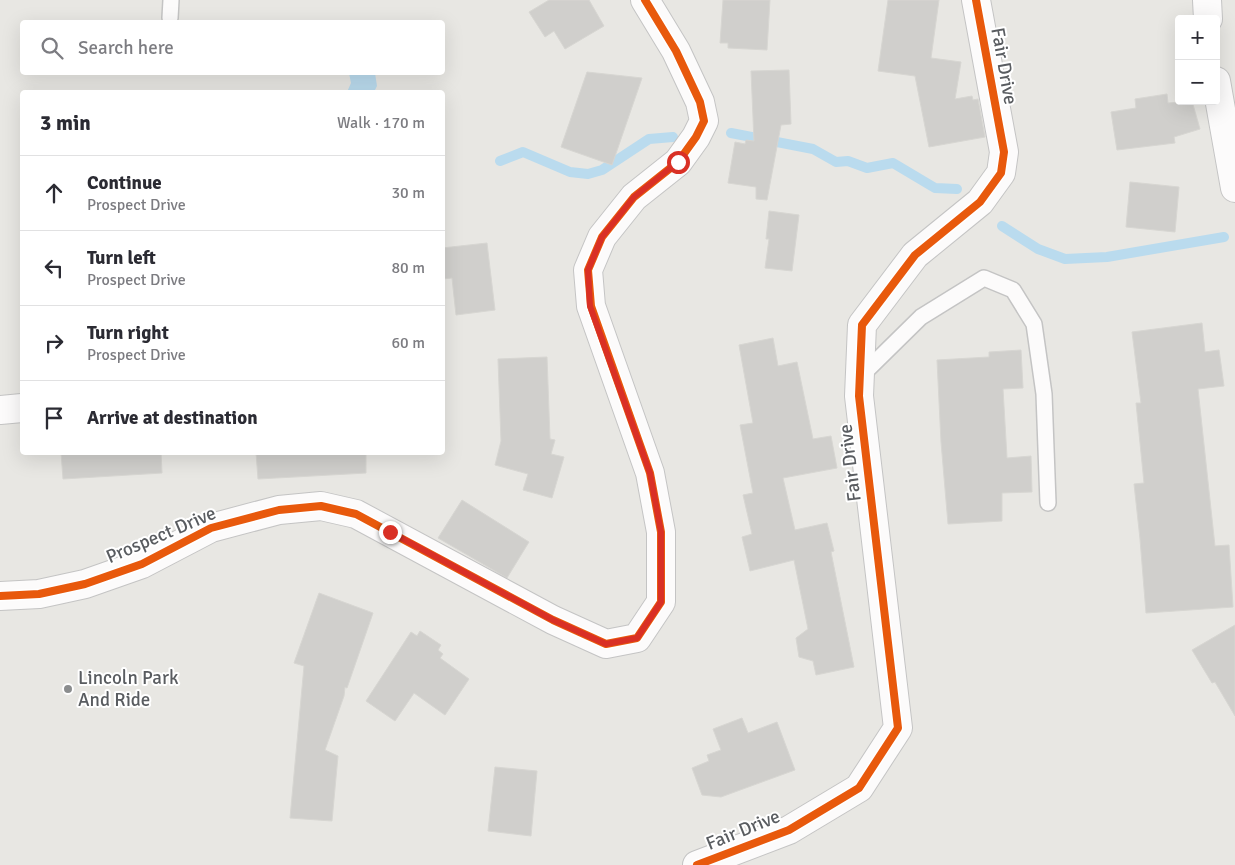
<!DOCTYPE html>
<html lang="en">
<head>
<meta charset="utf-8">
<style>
  body { margin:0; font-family:Signika,sans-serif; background:#f7f7f7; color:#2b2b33 }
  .controls { position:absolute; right:15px; top:15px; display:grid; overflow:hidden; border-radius:5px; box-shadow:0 5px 20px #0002 }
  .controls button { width:45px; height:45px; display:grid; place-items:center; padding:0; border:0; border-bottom:1px solid #e1e1e2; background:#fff; color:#2b2b33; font:25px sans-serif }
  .stop { position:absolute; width:15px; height:15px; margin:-11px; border:4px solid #d93025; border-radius:50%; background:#fff }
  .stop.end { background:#d93025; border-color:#fff; box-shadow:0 1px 5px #0008 }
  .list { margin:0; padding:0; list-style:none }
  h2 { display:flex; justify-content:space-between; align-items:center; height:65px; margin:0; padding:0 20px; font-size:21px }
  h2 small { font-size:16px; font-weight:400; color:#7c7c81 }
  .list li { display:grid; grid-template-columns:32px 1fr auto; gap:15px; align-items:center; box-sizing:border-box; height:75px; padding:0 20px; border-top:1px solid #e1e1e2 }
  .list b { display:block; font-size:19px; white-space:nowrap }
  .list p { margin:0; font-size:16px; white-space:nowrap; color:#7c7c81 }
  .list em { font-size:16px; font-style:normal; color:#7c7c81 }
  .icon { flex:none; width:28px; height:28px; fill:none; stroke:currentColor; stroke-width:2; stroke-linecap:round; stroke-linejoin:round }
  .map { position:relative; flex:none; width:1235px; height:865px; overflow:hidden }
  .search { position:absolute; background:#fff; box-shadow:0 5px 20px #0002; left:20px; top:20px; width:425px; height:55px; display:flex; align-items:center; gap:12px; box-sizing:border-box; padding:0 18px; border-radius:5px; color:#7c7c81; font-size:19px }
  .panel { position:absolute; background:#fff; box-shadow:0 5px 20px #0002; left:20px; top:90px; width:425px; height:365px; border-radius:5px }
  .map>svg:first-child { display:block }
  .water { fill:#badbee }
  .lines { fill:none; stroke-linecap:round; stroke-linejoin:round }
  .stream { stroke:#badbee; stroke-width:10 }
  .building { fill:#d0cfcc; stroke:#d7d6d2 }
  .service-casing { stroke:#c4c4c4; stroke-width:18 }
  .minor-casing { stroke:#c4c4c4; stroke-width:30 }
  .service { stroke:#fcfbfb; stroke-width:15 }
  .minor { stroke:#fcfbfb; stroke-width:28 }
  .cycleway-casing { stroke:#fff; stroke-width:11 }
  .cycleway { stroke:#e8590c; stroke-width:8 }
  .route { stroke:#d93025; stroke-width:6 }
  .poi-dot { fill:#8b8d8e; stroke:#fff; stroke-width:2 }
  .labels { text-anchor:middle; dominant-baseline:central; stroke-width:4; stroke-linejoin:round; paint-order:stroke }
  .street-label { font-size:19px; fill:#595c60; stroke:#fff }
  .poi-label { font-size:19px; fill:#595c60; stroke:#fff; text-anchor:start }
</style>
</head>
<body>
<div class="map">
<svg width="1235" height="865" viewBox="0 0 1235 865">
  <rect width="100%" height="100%" fill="#e8e7e3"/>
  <!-- water -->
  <path class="water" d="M 349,73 L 375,73 L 377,86 L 374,92 L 347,92 L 351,83 Z"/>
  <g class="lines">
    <!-- stream -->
    <g class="stream">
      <path d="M 731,133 L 813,149 L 836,162 L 848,161 L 867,168 L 893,163 L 935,188 L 957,189"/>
      <path d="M 500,161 L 523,152 L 570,172 L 588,174 L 602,170 L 649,139 L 673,137"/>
      <path d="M 1002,226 L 1038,249 L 1065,259 L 1107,257 L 1224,237"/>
    </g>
  </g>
  <!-- building -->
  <g class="building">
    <path d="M 549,0 L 589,0 L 604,26 L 565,49 L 554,31 L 545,37 L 529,12 Z"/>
    <path d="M 723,0 L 770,0 L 767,50 L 728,48 L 728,43 L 720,43 Z"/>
    <path d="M 888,0 L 939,0 L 931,58 L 961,62 L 955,99 L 972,96 L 973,100 L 978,99 L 985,137 L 929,147 L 915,76 L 878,71 Z"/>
    <path d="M 789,70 L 791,124 L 781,125 L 767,200 L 756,199 L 756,187 L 728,183 L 735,142 L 745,144 L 746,140 L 754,141 L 751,71 Z"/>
    <path d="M 587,72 L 642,78 L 612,165 L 561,147 Z"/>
    <path d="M 1167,94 L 1168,103 L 1192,101 L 1200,129 L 1174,137 L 1175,143 L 1117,150 L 1111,112 L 1136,108 L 1135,99 Z"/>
    <path d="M 1130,182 L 1179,187 L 1175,232 L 1126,227 Z"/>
    <path d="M 769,211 L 799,215 L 792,271 L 765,268 L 769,239 L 766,239 Z"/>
    <path d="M 487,243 L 495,310 L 456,315 L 452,278 L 442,279 L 442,248 Z"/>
    <path d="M 1202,323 L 1205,352 L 1219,350 L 1224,386 L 1198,389 L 1215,546 L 1229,545 L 1233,607 L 1146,613 L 1140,539 L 1134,484 L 1144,483 L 1136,403 L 1141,403 L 1132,332 Z"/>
    <path d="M 773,338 L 778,366 L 797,362 L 813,439 L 831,436 L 837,468 L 783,478 L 795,530 L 827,523 L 834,551 L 831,552 L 854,667 L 816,675 L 813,661 L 799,657 L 796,638 L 808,629 L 794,560 L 750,571 L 742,537 L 752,534 L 743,495 L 753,493 L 740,425 L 753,423 L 739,345 Z"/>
    <path d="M 1021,350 L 1023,388 L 1003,389 L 1007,458 L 1031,456 L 1032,492 L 1002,493 L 1002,521 L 948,524 L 941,442 L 937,360 L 989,357 L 989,352 Z"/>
    <path d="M 547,357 L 550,439 L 555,440 L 551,454 L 564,457 L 552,498 L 523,490 L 528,474 L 495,465 L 501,441 L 498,359 Z"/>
    <path d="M 61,452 L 161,452 L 162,473 L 63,479 Z"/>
    <path d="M 256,452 L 366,452 L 366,473 L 258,479 Z"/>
    <path d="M 462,500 L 529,542 L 507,578 L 438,538 Z"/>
    <path d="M 319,593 L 373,613 L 347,688 L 345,687 L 344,696 L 325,750 L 338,756 L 332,821 L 290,818 L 304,666 L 294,663 Z"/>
    <path d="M 1235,625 L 1235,716 L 1215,682 L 1212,683 L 1192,650 Z"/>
    <path d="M 420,631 L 441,645 L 438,650 L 443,654 L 440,658 L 469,679 L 445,715 L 414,693 L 395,721 L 366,701 L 411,632 L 417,636 Z"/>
    <path d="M 742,718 L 748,733 L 777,722 L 795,770 L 721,797 L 702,795 L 692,768 L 709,761 L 707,755 L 721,750 L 713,729 Z"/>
    <path d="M 495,767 L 537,771 L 531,836 L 488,831 Z"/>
  </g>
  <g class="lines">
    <defs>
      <g id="service">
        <path d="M 170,18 L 171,0"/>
        <path d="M 860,377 L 921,317 L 984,278 L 1013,290 L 1034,324 L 1044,394 L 1048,503"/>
      </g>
      <g id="minor">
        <path d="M 1207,0 L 1208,19"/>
        <path d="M 1216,81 L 1235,188"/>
        <path d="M 0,410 L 22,408"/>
        <path d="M 0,596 L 39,594 L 85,584 L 142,564 L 211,528 L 279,510 L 321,506 L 356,514 L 553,620 L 606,644 L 637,638 L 661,602 L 661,532 L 650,473 L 591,306 L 588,270 L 602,237 L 634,197 L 678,162 L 696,137 L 704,121 L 700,102 L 676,51 L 645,0"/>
        <path d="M 697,865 L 789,830 L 859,788 L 898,728 L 859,396 L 862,325 L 915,255 L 980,202 L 1001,173 L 1004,152 L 976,0"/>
      </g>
    </defs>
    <!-- service casing -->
    <use href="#service" class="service-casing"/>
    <!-- minor casing -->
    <use href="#minor" class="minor-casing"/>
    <!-- service -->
    <use href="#service" class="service"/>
    <!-- minor -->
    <use href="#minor" class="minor"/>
    <defs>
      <g id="cycleway">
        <path d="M 0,596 L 39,594 L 85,584 L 142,564 L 211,528 L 279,510 L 321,506 L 356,514 L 553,620 L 606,644 L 637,638 L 661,602 L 661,532 L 650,473 L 591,306 L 588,270 L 602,237 L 634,197 L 678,162 L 696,137 L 704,121 L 700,102 L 676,51 L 645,0"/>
        <path d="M 697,865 L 789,830 L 859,788 L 898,728 L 859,396 L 862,325 L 915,255 L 980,202 L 1001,173 L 1004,152 L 976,0"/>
      </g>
    </defs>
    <!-- cycleway casing -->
    <use href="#cycleway" class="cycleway-casing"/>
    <!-- cycleway -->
    <use href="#cycleway" class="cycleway"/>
  </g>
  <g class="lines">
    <!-- route -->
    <path class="route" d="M 390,532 L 553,620 L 606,644 L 637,638 L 661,602 L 661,532 L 650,473 L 590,306 L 588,270 L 602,237 L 634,197 L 678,162"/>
  </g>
  <!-- markers -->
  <circle class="poi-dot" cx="68" cy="689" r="5"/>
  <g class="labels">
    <!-- street labels -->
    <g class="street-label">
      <text transform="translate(1004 66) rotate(80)">Fair Drive</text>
      <text transform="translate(850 463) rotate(-97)">Fair Drive</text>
      <text transform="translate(161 535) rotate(-23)">Prospect Drive</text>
      <text transform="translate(743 830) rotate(-22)">Fair Drive</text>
    </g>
    <!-- poi labels -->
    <g class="poi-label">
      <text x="78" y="678">Lincoln Park<tspan x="78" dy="22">And Ride</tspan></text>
    </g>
  </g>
</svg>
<div class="controls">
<button>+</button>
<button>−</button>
</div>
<div class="stop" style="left:678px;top:162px"></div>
<div class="stop end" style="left:390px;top:532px"></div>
<div class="search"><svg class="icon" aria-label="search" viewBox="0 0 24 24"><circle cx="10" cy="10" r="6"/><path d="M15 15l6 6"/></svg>Search here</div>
<section class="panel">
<h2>3 min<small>Walk · 170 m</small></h2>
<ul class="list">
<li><svg class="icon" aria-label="ahead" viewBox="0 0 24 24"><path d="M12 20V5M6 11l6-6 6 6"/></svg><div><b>Continue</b><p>Prospect Drive</p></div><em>30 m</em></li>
<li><svg class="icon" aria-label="left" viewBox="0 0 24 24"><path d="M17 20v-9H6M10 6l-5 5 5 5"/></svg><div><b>Turn left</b><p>Prospect Drive</p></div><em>80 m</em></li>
<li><svg class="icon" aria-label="right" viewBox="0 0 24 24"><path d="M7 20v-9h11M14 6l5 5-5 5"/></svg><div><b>Turn right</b><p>Prospect Drive</p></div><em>60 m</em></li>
<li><svg class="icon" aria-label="arrive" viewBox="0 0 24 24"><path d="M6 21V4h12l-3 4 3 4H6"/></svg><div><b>Arrive at destination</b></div></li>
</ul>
</section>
</div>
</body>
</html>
